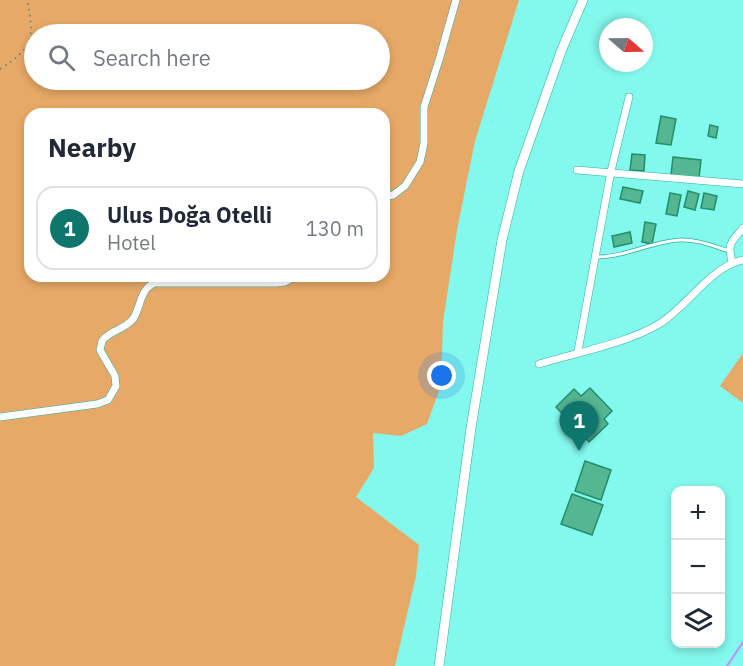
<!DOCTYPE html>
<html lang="en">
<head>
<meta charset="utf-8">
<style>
  body { margin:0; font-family:"IBM Plex Sans",sans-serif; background:#f2f2f3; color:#1f2937 }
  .controls { position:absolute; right:18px; bottom:18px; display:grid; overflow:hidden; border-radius:12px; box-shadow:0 3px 9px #0003 }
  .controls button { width:54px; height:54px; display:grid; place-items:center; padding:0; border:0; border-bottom:2px solid #e0e1e3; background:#fff; color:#1f2937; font:30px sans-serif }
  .compass { position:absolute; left:599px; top:18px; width:54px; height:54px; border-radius:50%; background:#fff; box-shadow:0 3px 9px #0003; rotate:110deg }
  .you { position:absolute; left:442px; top:376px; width:21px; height:21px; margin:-15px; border:4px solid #fff; border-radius:50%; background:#1a73e8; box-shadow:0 0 0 9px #1a73e833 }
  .badge { display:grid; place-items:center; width:39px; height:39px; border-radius:50%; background:#0f766e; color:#fff; font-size:20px; font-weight:700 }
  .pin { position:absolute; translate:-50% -50px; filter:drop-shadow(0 2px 3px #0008) }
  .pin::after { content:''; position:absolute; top:32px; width:21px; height:18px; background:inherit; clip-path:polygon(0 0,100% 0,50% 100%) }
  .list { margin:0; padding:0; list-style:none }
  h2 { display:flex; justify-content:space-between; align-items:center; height:78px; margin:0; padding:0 24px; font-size:26px }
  h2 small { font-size:20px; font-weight:400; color:#747a83 }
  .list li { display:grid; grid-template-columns:39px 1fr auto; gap:18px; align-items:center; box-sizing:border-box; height:84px; margin:0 12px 12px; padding:0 12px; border:2px solid #e0e1e3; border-radius:18px }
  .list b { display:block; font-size:22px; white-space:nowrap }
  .list p { margin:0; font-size:20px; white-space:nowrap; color:#747a83 }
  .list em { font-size:20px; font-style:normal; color:#747a83 }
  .icon { flex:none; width:33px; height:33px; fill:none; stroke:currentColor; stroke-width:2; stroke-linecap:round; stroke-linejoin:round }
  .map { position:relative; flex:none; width:743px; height:666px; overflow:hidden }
  .search { position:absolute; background:#fff; box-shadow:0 3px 9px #0003; left:24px; top:24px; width:366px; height:66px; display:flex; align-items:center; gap:15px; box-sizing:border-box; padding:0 21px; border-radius:33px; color:#747a83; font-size:22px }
  .panel { position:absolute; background:#fff; box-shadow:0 3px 9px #0003; left:24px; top:108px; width:366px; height:174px; border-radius:18px }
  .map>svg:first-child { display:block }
  .green { fill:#e7a967; fill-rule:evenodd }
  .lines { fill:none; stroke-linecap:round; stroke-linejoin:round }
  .stream { stroke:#c58afc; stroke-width:2 }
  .building { fill:#54b792; stroke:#238e6c; stroke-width:1.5 }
  .service-casing { stroke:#2daea3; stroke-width:4.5 }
  .minor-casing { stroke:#2daea3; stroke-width:8 }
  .secondary-casing { stroke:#2daea3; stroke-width:10 }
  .path { stroke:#41847d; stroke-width:1.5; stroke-dasharray:1.5 4.5; stroke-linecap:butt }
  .service { stroke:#fff; stroke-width:3 }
  .minor { stroke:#fff; stroke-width:7 }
  .secondary { stroke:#fff; stroke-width:9 }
</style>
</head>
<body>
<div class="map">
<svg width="743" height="666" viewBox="0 0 743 666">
  <rect width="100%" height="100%" fill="#83f8ec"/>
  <!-- green -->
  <g class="green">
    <path d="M 0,0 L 519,0 L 475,141 L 457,230 L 443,322 L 441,385 L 427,424 L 401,436 L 373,433 L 374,468 L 356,497 L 419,545 L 416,576 L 395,666 L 0,666 ZM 34,34 L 380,34 L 380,80 L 34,80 ZM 30,114 L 384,114 L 384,276 L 30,276 Z"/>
    <path d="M 743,353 L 743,403 L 720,386 Z"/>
  </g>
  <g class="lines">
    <!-- stream -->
    <path class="stream" d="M 727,666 L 743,642"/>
  </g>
  <!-- building -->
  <g class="building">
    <path d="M 661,116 L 676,119 L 671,145 L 656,143 Z"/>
    <path d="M 710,125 L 718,127 L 716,138 L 708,136 Z"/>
    <path d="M 632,154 L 645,155 L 644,171 L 630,170 Z"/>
    <path d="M 673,157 L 701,160 L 699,178 L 671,175 Z"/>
    <path d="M 623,187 L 643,191 L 640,203 L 620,199 Z"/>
    <path d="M 688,191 L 699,194 L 695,210 L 684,207 Z"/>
    <path d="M 670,193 L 681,195 L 677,216 L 666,214 Z"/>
    <path d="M 704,193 L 717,196 L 714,210 L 701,208 Z"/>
    <path d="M 645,222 L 656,224 L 652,244 L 642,242 Z"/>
    <path d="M 630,232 L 632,243 L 614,247 L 612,236 Z"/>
    <path d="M 590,388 L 612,411 L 604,419 L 608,424 L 589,442 L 556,407 L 574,389 L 581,396 Z"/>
    <path d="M 585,461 L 611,470 L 601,500 L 575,491 Z"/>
    <path d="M 572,494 L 603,505 L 592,535 L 561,524 Z"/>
  </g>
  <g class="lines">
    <defs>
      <path id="service" d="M 597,257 C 625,257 651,242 679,240 C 696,239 713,246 729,251"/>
      <g id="minor">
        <path d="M 577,170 L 743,184"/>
        <path d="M 384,197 L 393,195 L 405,186 L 420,162 L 424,143 L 424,107 L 439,60 L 456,0"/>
        <path d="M 732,262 C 727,242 732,242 743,228"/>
        <path d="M 578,351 L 611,171 L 629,97"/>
        <path d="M 539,364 C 575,353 628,343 659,324 C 688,306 710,267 743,260"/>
        <path d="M 0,417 L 97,404 L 108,400 L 116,386 L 115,376 L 100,350 L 102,341 C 110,330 124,330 133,319 C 141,307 140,288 155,283 L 276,283 L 285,282 L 296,276"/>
      </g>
      <path id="secondary" d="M 439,666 L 471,428 L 502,240 L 519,171 L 562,49 L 583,0"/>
    </defs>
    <!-- service casing -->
    <use href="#service" class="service-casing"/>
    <!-- minor casing -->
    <use href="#minor" class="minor-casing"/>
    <!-- secondary casing -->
    <use href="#secondary" class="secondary-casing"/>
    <!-- path -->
    <path class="path" d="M 0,69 C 33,48 35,38 27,0"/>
    <!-- service -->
    <use href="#service" class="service"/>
    <!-- minor -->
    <use href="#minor" class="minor"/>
    <!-- secondary -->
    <use href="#secondary" class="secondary"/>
  </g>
</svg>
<div class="controls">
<button>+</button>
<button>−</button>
<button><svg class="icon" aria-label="layers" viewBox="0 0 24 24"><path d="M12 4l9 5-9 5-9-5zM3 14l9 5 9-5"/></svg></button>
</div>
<svg class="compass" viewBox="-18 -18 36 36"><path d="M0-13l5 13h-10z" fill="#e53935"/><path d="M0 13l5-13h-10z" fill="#747a83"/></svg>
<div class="you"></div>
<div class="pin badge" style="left:579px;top:451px">1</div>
<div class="search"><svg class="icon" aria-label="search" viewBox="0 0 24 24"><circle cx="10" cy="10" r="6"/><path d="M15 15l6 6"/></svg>Search here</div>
<section class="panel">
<h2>Nearby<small></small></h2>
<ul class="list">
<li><span class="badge">1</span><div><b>Ulus Doğa Otelli</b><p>Hotel</p></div><em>130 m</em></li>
</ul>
</section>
</div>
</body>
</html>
